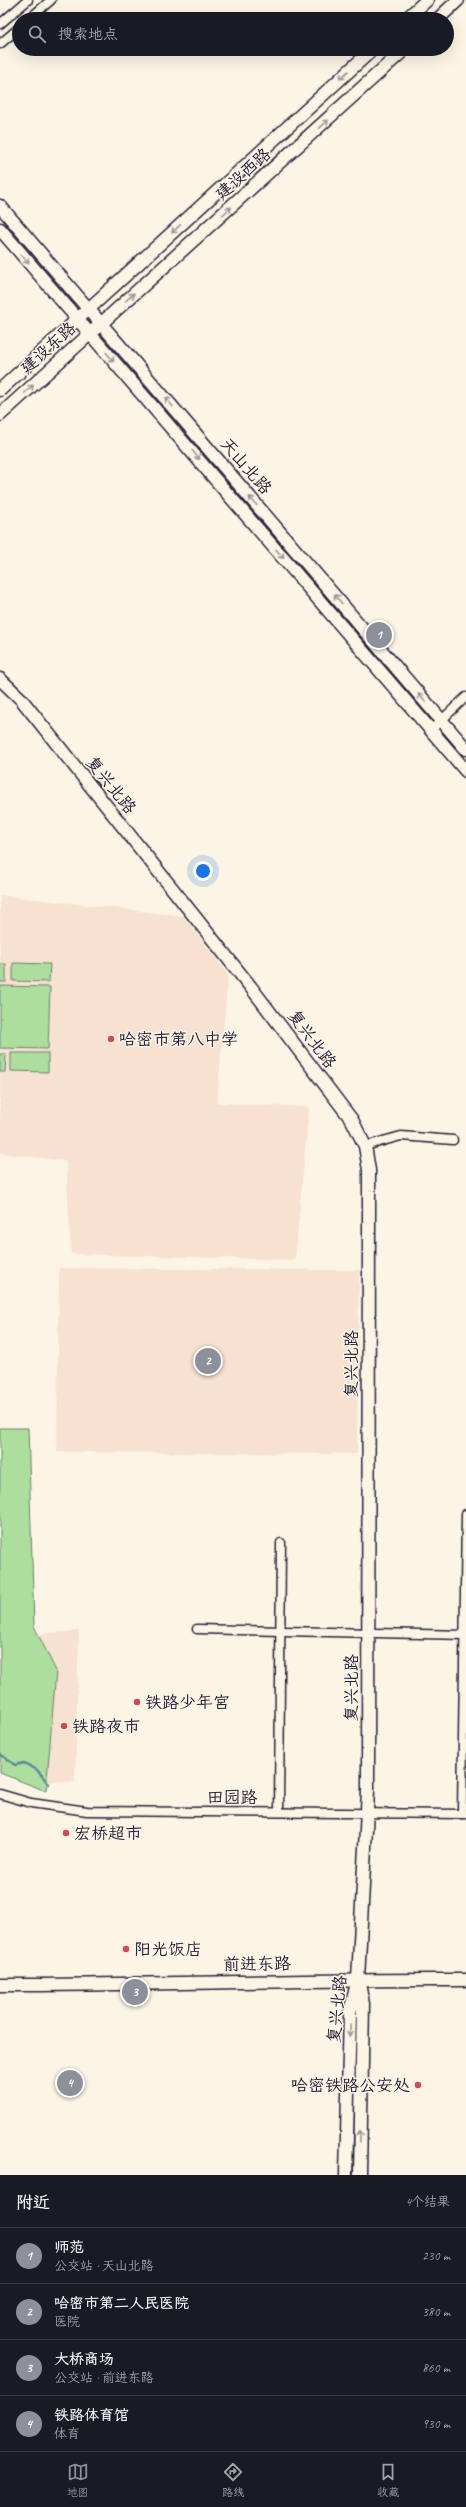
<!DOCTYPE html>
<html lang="zh">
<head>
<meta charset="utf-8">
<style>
  body { margin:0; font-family:Caveat,"LXGW WenKai TC",sans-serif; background:#242831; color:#f1f3f6 }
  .you { position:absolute; left:203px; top:871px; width:14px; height:14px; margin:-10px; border:3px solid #fff; border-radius:50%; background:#1a73e8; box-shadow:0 0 0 6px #1a73e833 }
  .badge { display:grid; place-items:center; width:26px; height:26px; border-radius:50%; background:#8c9099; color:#fff; font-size:13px; font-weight:700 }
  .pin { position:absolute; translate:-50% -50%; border:2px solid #fff; box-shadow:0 1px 4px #0006 }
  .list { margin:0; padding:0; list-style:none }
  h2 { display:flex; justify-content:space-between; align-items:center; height:52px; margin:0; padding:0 16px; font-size:17px }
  h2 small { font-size:13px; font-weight:400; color:#9ea1a6 }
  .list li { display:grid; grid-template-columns:26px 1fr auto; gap:12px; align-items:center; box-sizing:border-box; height:56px; padding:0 16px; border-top:1px solid #363941 }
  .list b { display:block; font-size:15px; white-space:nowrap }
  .list p { margin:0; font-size:13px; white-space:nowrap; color:#9ea1a6 }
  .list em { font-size:13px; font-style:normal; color:#9ea1a6 }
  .icon { flex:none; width:22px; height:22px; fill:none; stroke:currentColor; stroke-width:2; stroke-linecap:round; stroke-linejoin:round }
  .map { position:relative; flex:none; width:466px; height:2175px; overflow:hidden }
  .search { position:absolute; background:#171b24; box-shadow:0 4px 16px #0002; left:12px; right:12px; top:12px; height:44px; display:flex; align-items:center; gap:10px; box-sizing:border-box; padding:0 14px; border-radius:22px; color:#9ea1a6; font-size:15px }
  .sheet { height:276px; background:#171b24 }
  nav { display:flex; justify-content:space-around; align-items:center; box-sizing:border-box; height:56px; border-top:1px solid #363941; background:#171b24; font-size:11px; color:#9ea1a6 }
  nav a { display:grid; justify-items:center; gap:2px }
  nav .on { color:#8c9099 }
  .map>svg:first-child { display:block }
  .built { fill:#f7e1d0 }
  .green { fill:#adde9e; stroke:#68806c }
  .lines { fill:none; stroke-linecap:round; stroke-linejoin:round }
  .stream { stroke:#59869c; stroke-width:2.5 }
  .street-casing { stroke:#22223b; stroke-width:11 }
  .secondary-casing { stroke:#22223b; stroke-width:15 }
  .street { stroke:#fcf5e5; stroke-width:8 }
  .secondary { stroke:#fcf5e5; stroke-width:12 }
  .oneway { stroke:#9a9698 }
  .poi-dot { fill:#d1495b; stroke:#fcf5e5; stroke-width:1.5 }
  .labels { text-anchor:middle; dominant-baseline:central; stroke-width:3; stroke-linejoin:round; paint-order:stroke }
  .street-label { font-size:17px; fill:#22223b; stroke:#fcf5e5 }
  .poi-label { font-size:17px; fill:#22223b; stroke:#fcf5e5; text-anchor:start }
</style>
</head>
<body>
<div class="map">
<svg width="466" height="2175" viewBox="0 0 466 2175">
  <rect width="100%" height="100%" fill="#fcf5e5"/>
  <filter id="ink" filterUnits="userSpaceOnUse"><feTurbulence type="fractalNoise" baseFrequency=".025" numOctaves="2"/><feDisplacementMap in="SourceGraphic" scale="8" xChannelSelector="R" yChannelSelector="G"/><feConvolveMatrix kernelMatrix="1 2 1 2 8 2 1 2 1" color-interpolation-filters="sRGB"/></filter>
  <g filter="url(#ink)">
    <!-- built -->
    <g class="built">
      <path d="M 0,895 L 183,916 L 228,974 L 217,1103 L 309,1107 L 295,1260 L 71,1254 L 66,1161 L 0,1153 Z"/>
      <path d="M 59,1268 L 359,1270 L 357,1454 L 57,1452 Z"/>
      <path d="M 79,1631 L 75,1782 L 47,1781 L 56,1671 L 38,1634 Z"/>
    </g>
    <!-- green -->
    <g class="green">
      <path d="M 13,963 L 50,964 L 49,982 L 13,981 Z"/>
      <rect x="0" y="964" width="6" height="18"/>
      <path d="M 0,986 L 50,987 L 48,1049 L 0,1048 Z"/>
      <path d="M 11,1053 L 48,1053 L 48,1072 L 11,1071 Z"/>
      <path d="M 0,1054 L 6,1054 L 5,1072 L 0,1072 Z"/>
      <path d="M 0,1428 L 28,1428 L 34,1626 L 56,1671 L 46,1791 L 0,1773 Z"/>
    </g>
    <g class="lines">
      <!-- stream -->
      <path class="stream" d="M 0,1754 L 15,1765 L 24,1763 L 37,1770 L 49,1784"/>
      <defs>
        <g id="street">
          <path d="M 29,19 L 51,0"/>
          <path d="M 0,24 L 28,0"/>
          <path d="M 0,44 L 19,28"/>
          <path d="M 431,730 L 466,697"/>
          <path d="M 365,1146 L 401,1136 L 453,1140"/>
          <path d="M 197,1629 L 466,1635"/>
          <path d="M 0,1794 L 31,1803 L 87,1811 L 466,1814"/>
          <path d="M 279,1812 L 281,1543"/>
          <path d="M 462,1814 L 466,1514"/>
        </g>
        <g id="secondary">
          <path d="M 406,19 L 427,0"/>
          <path d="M 438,19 L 458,0"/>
          <path d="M 0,206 L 466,749"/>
          <path d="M 0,229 L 466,771"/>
          <path d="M 0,390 L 373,49"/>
          <path d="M 0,415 L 405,49"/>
          <path d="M 0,679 L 21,699 L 250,986 L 352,1120 L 365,1146 L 369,1170 L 369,1213 L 368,1791 L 358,1979 L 350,2012 L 346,2175"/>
          <path d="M 359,1984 L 363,2004 L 360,2175"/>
          <path d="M 0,1985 C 155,1985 311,1979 466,1980"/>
        </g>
      </defs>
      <!-- street casing -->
      <use href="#street" class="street-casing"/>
      <!-- secondary casing -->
      <use href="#secondary" class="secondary-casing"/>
      <!-- street -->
      <use href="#street" class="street"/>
      <!-- secondary -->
      <use href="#secondary" class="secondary"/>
    </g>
    <!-- one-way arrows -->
    <defs><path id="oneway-shaft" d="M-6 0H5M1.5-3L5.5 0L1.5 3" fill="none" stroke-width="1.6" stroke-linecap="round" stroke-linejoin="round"/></defs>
    <g class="oneway">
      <use href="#oneway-shaft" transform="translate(344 75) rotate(138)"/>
      <use href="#oneway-shaft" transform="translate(324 124) rotate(-43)"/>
      <use href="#oneway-shaft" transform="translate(227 211) rotate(-42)"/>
      <use href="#oneway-shaft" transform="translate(176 229) rotate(137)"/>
      <use href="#oneway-shaft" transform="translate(25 259) rotate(49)"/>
      <use href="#oneway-shaft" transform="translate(130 297) rotate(-42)"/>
      <use href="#oneway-shaft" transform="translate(110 357) rotate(49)"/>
      <use href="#oneway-shaft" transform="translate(29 389) rotate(-42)"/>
      <use href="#oneway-shaft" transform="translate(169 402) rotate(-131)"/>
      <use href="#oneway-shaft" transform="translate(196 455) rotate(49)"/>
      <use href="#oneway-shaft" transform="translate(253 501) rotate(-131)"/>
      <use href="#oneway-shaft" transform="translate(280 554) rotate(49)"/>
      <use href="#oneway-shaft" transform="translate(338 599) rotate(-131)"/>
      <use href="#oneway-shaft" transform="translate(422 698) rotate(-131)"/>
      <use href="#oneway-shaft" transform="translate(350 2031) rotate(92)"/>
      <use href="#oneway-shaft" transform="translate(360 2136) rotate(-89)"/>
    </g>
  </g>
  <!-- markers -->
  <g class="poi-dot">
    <circle cx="111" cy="1039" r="4"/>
    <circle cx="137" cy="1702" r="4"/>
    <circle cx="64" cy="1726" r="4"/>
    <circle cx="66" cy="1833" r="4"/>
    <circle cx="126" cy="1949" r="4"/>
    <circle cx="418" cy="2085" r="4"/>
  </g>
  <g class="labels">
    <!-- street labels -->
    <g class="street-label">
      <text transform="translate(243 174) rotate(-42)">建设西路</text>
      <text transform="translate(48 348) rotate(-42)">建设东路</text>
      <text transform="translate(246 466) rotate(49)">天山北路</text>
      <text transform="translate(111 785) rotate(51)">复兴北路</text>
      <text transform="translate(312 1039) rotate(53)">复兴北路</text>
      <text transform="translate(351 1364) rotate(-90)">复兴北路</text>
      <text transform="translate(351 1688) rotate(-90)">复兴北路</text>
      <text x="232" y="1797">田园路</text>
      <text transform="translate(257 1964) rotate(-1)">前进东路</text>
      <text transform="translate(337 2009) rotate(-84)">复兴北路</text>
    </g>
    <!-- poi labels -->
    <g class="poi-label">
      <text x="119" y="1039">哈密市第八中学</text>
      <text x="145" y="1702">铁路少年宫</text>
      <text x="72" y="1726">铁路夜市</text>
      <text x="74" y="1833">宏桥超市</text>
      <text x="134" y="1949">阳光饭店</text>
      <text x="410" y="2085" text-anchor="end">哈密铁路公安处</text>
    </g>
  </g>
</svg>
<div class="you"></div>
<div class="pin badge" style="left:379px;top:635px">1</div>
<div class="pin badge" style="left:208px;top:1361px">2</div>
<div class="pin badge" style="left:135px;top:1992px">3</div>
<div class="pin badge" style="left:70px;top:2083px">4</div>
<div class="search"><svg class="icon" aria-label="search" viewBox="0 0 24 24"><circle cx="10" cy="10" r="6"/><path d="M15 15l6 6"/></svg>搜索地点</div>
</div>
<section class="sheet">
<h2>附近<small>4个结果</small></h2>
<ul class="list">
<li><span class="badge">1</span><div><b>师范</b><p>公交站 · 天山北路</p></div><em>230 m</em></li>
<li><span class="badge">2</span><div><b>哈密市第二人民医院</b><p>医院</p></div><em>380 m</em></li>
<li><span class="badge">3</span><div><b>大桥商场</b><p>公交站 · 前进东路</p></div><em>860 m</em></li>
<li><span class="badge">4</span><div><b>铁路体育馆</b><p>体育</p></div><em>930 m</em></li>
</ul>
</section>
<nav>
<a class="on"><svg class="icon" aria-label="map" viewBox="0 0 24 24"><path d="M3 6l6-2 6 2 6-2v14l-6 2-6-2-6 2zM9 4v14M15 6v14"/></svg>地图</a>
<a><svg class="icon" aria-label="directions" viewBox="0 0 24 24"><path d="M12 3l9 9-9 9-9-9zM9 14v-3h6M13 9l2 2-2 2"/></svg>路线</a>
<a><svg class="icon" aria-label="saved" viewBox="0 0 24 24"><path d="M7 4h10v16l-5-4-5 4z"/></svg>收藏</a>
</nav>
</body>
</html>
